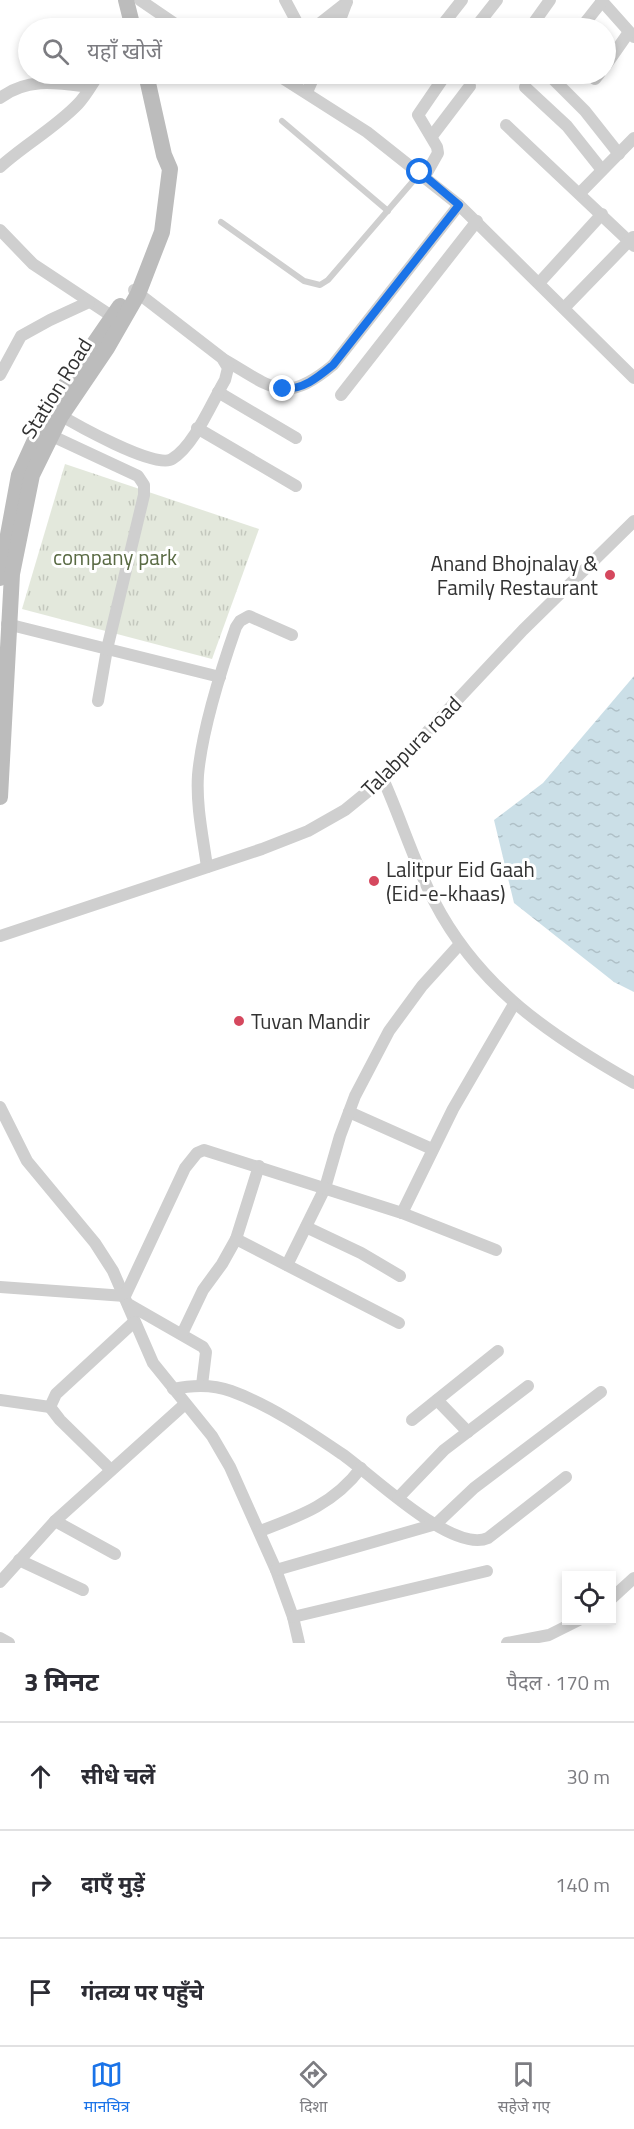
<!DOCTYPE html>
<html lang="hi">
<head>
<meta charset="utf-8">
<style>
  body { margin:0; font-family:"Titillium Web","Noto Sans Devanagari",sans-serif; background:#f7f7f7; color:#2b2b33 }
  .controls { position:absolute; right:18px; bottom:18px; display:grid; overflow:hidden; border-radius:0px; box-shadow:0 3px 9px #0003 }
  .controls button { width:54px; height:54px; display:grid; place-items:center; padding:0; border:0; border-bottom:2px solid #e1e1e2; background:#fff; color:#2b2b33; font:30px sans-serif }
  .stop { position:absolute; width:18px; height:18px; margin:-14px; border:4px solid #1a73e8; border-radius:50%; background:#fff }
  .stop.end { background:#1a73e8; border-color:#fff; box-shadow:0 2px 6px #0008 }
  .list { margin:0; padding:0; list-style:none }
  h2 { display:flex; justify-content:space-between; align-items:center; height:78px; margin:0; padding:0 24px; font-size:26px }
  h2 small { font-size:20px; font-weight:400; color:#7c7c81 }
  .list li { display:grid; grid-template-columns:39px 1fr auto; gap:18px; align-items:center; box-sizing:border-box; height:108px; padding:0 24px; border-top:2px solid #e1e1e2 }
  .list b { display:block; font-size:22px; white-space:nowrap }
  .list em { font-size:20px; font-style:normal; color:#7c7c81 }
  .icon { flex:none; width:33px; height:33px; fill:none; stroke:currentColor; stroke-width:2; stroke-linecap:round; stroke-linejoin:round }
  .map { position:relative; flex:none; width:634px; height:1643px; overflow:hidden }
  .search { position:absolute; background:#fff; box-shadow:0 3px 9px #0003; left:18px; right:18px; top:18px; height:66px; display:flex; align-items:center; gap:15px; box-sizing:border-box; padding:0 21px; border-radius:33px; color:#7c7c81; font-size:22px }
  .sheet { height:402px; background:#fff }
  nav { display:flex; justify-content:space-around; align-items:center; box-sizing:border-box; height:84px; border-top:2px solid #e1e1e2; background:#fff; font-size:16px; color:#7c7c81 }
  nav a { display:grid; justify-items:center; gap:3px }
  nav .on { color:#1a73e8 }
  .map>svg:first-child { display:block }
  .grass { fill:url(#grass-tufts) }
  .water { fill:url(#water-ripples) }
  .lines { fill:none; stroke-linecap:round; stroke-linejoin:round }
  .lane { stroke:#cfcfcf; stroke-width:6 }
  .street { stroke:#cfcfcf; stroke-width:12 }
  .secondary { stroke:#bcbcbc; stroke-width:16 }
  .route { stroke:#1a73e8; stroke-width:8 }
  .poi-dot { fill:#d5485e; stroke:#fff; stroke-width:2 }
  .labels { text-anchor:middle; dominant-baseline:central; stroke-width:6; stroke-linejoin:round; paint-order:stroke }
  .street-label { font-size:21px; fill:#323232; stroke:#fff }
  .park-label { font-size:21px; fill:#596a43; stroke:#fff }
  .poi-label { font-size:21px; fill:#323232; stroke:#fff; text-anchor:start }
</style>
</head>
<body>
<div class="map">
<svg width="634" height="1643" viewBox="0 0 634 1643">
  <defs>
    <pattern id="grass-tufts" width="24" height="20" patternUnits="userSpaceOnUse" patternTransform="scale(1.5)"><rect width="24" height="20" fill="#e3e8dc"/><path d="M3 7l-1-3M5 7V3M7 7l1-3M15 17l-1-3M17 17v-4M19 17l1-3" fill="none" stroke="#c3c7bd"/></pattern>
    <pattern id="water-ripples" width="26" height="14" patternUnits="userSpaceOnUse" patternTransform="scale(1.5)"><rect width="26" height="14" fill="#cbdfe7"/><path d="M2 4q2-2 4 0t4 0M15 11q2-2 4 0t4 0" fill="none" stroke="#afc0c7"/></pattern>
  </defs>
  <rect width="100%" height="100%" fill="#fff"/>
  <!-- grass -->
  <path class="grass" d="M 65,464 L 259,529 L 212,659 L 22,609 Z"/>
  <!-- water -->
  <path class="water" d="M 634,676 L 634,992 L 614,982 L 514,903 L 494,820 L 543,783 Z"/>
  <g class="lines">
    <!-- lane -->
    <g class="lane">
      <path d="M 282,121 L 388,211"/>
      <path d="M 221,222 L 304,281 L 320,285 L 328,280 L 420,173"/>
    </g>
    <!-- street -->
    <g class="street">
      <path d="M 140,0 L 181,28"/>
      <path d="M 285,0 L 300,28"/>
      <path d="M 601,0 L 634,37"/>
      <path d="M 314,28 L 347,2"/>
      <path d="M 337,28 L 346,4"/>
      <path d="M 440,28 L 462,0"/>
      <path d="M 475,28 L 497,0"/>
      <path d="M 530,28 L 550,0"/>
      <path d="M 581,28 L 603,0"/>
      <path d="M 606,65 L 629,32"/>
      <path d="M 276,74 L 367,132 L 459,205 L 634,378"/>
      <path d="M 548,74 L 585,111 L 619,154"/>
      <path d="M 595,79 L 599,74"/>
      <path d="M 525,87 L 567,126 L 602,170"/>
      <path d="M 307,92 L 315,74"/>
      <path d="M 0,98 C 28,77 58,83 90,87"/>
      <path d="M 506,125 L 634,246"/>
      <path d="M 432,136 L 470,86"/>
      <path d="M 0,167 C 24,145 55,128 78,104 C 86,96 92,84 99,74"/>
      <path d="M 425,176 L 438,153 L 437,147 L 418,115 L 446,74"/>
      <path d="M 580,193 L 634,138"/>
      <path d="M 0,230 L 33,264 L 113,317"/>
      <path d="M 539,283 L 602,214"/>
      <path d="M 564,308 L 633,237"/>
      <path d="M 223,359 C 272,387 284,406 333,365 L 459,205"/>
      <path d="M 0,375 L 21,336 L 50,320 L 89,302"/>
      <path d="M 218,392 L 296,438"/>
      <path d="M 341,395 L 477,221"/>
      <path d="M 55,412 C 73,423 156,470 172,459 C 194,446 212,402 225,380 L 228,368 L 222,358 L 134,290"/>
      <path d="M 197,428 L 296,486"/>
      <path d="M 50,435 L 138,476 L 144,485 L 144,495 L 107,649 L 98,701"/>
      <path d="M 7,624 L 220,677"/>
      <path d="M 383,779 C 401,819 414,862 434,901 C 479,988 551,1036 634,1083"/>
      <path d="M 207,867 C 203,837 196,806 198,775 C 202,730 221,670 236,627 L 240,621 L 249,616 L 292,635"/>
      <path d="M 0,936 L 262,849 L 308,831 L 345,810 L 383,779 L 523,630 L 634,521"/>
      <path d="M 0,1107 L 27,1161 L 95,1243 L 113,1271 L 153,1363 L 212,1436 L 230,1467 L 276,1570 L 293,1617 L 299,1643"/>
      <path d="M 349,1112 L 432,1149"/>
      <path d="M 402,1213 L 453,1109 L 514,1004"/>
      <path d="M 306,1227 L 361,1253 L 400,1276"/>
      <path d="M 236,1239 L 399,1323"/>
      <path d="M 287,1265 L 325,1188 L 340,1136 L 355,1096 L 389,1031 L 422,986 L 460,944"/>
      <path d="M 0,1287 L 125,1296 L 185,1168 L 197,1153 L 204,1150 L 402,1213 L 496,1250"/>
      <path d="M 128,1304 L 203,1347 L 206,1352 L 202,1385"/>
      <path d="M 182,1334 L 203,1290 L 222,1264 L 236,1239 L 259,1166"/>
      <path d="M 173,1389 C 192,1385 212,1384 231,1391 C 270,1405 308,1431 342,1454 C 371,1474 452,1554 488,1538 L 566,1477"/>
      <path d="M 0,1400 L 50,1407"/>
      <path d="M 437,1400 L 468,1432"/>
      <path d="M 412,1420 L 498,1351"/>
      <path d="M 111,1470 L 60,1420 L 50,1407 L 56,1394 L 134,1322"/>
      <path d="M 398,1498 L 444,1450 L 528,1386"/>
      <path d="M 55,1521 L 115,1554"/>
      <path d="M 260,1531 C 300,1516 334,1504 361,1468"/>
      <path d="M 19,1560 L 83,1590"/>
      <path d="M 276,1570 L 436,1524 L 474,1488 L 601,1392"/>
      <path d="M 0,1582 L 55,1521 L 185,1404"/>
      <path d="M 612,1598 L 634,1578"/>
      <path d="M 293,1617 L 487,1571"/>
      <path d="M 0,1638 L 9,1643"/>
      <path d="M 507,1643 L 549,1635 L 579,1620"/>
    </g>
    <!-- secondary -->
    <g class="secondary">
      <path d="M 126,0 L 133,28"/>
      <path d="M 0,578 L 19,475 L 49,409 L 120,306"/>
      <path d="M 0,797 L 12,574 L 32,475 L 61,416 L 107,348 L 138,294 L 162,232 L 170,169 L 164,155 L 146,74"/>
    </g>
  </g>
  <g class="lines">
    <!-- route -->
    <path class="route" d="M 283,389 C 304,389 317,378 333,365 L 459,205 L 420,172"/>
  </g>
  <!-- markers -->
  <g class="poi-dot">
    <circle cx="610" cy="575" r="6"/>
    <circle cx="374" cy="881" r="6"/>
    <circle cx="239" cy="1021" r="6"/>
  </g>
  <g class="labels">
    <!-- street labels -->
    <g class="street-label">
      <text transform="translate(56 388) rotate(-58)">Station Road</text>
      <text transform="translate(411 746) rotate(-45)">Talabpura road</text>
    </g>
    <!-- park labels -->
    <g class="park-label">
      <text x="115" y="557">company park</text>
    </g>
    <!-- poi labels -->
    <g class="poi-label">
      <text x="598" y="563" text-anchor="end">Anand Bhojnalay &amp;<tspan x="598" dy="24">Family Restaurant</tspan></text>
      <text x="386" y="869">Lalitpur Eid Gaah<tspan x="386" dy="24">(Eid-e-khaas)</tspan></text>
      <text x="251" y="1021">Tuvan Mandir</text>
    </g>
  </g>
</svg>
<div class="controls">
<button><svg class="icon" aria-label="locate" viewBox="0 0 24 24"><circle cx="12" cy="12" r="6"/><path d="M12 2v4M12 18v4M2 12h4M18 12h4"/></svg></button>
</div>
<div class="stop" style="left:420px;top:172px"></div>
<div class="stop end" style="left:283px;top:389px"></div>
<div class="search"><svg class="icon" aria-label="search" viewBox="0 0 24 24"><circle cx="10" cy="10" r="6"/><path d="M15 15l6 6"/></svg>यहाँ खोजें</div>
</div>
<section class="sheet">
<h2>3 मिनट<small>पैदल · 170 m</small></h2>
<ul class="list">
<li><svg class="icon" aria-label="ahead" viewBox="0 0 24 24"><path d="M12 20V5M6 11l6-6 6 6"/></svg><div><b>सीधे चलें</b></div><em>30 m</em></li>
<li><svg class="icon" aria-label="right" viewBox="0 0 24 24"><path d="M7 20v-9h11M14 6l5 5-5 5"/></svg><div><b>दाएँ मुड़ें</b></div><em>140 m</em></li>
<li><svg class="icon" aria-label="arrive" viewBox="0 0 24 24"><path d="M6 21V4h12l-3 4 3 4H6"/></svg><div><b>गंतव्य पर पहुँचे</b></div></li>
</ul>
</section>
<nav>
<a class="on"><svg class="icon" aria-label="map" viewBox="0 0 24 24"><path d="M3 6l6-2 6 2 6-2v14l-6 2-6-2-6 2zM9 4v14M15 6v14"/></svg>मानचित्र</a>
<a><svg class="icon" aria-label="directions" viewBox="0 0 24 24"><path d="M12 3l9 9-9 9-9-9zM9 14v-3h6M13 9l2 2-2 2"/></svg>दिशा</a>
<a><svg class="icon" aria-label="saved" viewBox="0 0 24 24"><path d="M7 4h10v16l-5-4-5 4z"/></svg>सहेजे गए</a>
</nav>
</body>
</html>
